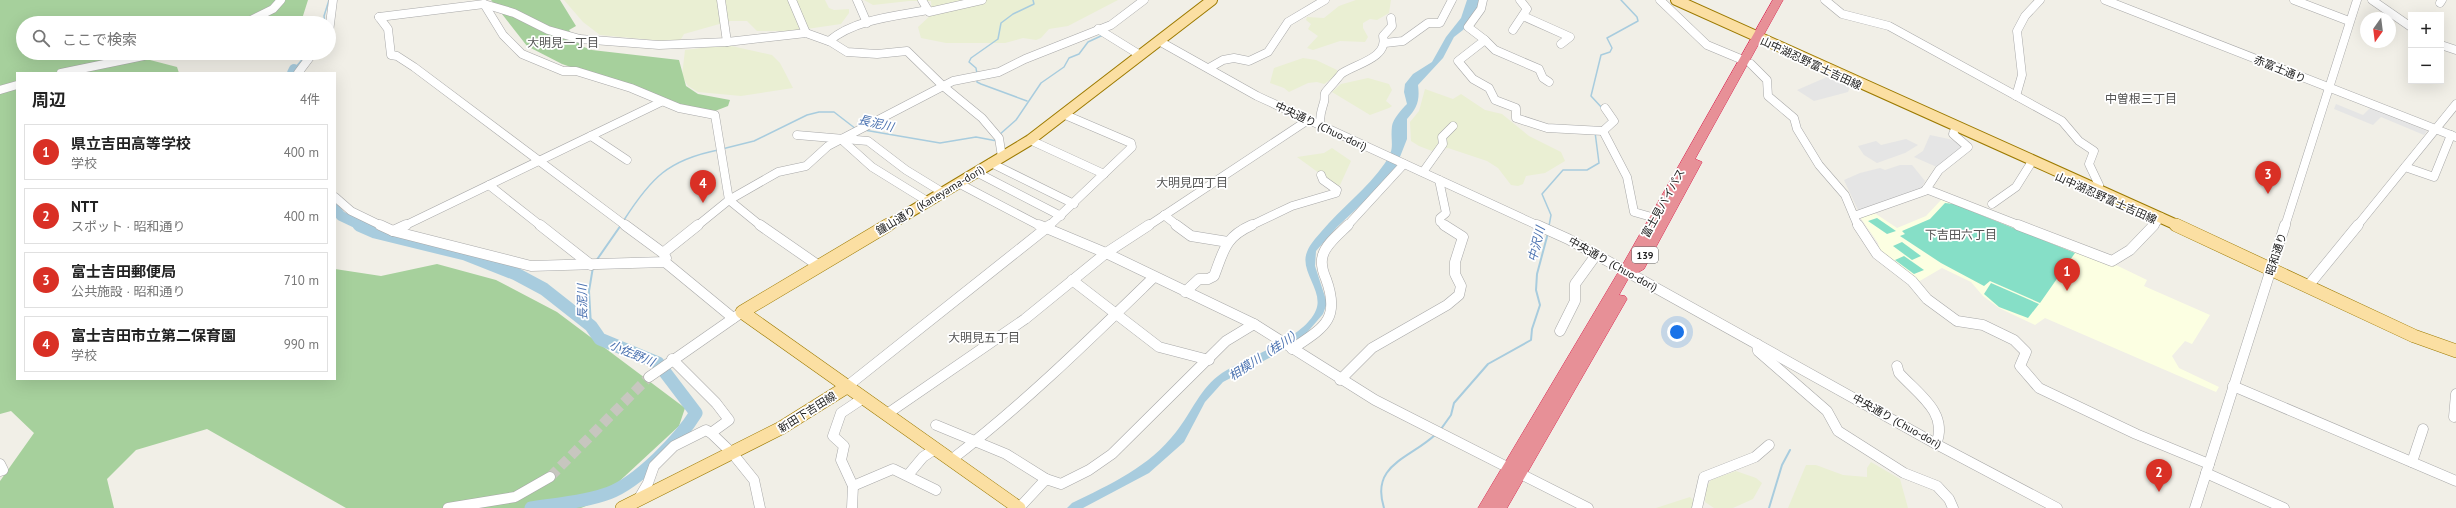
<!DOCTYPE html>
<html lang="ja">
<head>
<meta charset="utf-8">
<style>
  body { margin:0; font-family:"PT Sans","Noto Sans JP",sans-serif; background:#f6f6f6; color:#222 }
  .controls { position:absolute; right:12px; top:12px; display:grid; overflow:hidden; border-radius:0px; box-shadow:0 4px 16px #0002 }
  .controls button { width:36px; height:36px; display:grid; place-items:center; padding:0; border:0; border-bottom:1px solid #e0e0e0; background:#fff; color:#222; font:20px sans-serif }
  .compass { position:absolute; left:2360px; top:12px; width:36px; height:36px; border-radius:50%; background:#fff; box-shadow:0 4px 16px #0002; rotate:194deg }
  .you { position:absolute; left:1677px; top:332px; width:14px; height:14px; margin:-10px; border:3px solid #fff; border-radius:50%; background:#1a73e8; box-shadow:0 0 0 6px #1a73e833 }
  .badge { display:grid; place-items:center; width:26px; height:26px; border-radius:50%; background:#d93025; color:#fff; font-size:13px; font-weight:700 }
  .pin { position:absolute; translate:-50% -33px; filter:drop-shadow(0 1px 2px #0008) }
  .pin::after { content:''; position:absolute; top:21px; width:14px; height:12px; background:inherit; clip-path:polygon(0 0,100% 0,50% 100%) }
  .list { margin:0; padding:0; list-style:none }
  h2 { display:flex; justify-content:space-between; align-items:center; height:52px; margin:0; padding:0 16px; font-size:17px }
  h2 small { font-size:13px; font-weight:400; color:#767676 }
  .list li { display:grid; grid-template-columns:26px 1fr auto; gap:12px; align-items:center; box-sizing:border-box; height:56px; margin:0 8px 8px; padding:0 8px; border:1px solid #e0e0e0; border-radius:0px }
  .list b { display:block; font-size:15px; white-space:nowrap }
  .list p { margin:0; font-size:13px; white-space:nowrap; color:#767676 }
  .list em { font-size:13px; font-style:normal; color:#767676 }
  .icon { flex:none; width:22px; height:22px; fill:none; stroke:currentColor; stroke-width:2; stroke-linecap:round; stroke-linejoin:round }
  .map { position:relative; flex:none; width:2456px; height:508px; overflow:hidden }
  .search { position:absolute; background:#fff; box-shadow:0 4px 16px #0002; left:16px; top:16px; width:320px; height:44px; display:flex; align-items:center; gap:10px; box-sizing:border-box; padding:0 14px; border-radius:22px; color:#767676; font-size:15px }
  .panel { position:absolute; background:#fff; box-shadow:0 4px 16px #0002; left:16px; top:72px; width:320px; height:308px; border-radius:0px }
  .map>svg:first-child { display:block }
  .education { fill:#fcffe2 }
  .farmland { fill:#eaefd3 }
  .forest { fill:#a6d09c }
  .pitch { fill:#86dfc7 }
  .parking { fill:#e5e5e5 }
  .water { fill:#a8ccde }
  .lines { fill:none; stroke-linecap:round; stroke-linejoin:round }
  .stream-far1 { stroke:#a8ccde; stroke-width:1.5 }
  .stream { stroke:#a8ccde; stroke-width:2 }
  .river-far1 { stroke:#a8ccde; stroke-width:10 }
  .river { stroke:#a8ccde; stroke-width:13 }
  .minor-tunnel { stroke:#c7c6bf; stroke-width:10; stroke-dasharray:10 5; stroke-linecap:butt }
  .minor-far1-casing { stroke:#a8a8a8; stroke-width:9 }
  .minor-casing { stroke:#a8a8a8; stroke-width:11 }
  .major-far1-casing { stroke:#9c7a01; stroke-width:12 }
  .major-casing { stroke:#9c7a01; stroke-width:14 }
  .highway-casing { stroke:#db2852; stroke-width:1 }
  .minor-far1 { stroke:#fff; stroke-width:8 }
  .minor { stroke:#fff; stroke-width:10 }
  .major-far1 { stroke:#fbdfa2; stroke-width:10 }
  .major { stroke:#fbdfa2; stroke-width:13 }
  .highway { fill:#e79097; fill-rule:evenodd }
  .labels { text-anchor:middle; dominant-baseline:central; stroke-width:3.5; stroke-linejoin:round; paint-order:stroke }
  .shield { fill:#fff; stroke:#646464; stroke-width:1 }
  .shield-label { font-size:10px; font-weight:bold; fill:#212121 }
  .street-label { font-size:11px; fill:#212121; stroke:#fff }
  .neighbourhood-label { font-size:12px; fill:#545454; stroke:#fff }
  .water-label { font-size:12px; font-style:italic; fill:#4c73b1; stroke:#fff }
</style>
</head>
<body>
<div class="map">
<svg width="2456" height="508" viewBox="0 0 2456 508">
  <rect width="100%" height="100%" fill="#f1efe7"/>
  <!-- education -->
  <path class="education" d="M 1942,199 L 2118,266 L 2147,280 L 2144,286 L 2210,315 L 2192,344 L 2185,341 L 2172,356 L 2179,368 L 2219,387 L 2216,392 L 2045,318 L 2035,325 L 1999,308 L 1983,296 L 1971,282 L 1942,268 L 1918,282 L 1880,253 L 1878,243 L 1860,217 L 1873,212 L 1897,228 L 1926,216 Z"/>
  <!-- farmland -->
  <g class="farmland">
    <path d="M 564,0 L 825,0 L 829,8 L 834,10 L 849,9 L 849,13 L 841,24 L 793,31 L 757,31 L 747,21 L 730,21 L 684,34 L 681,39 L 674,42 L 600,35 L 583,22 Z"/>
    <path d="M 864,0 L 1118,0 L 1068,26 L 1049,29 L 1041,38 L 1036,40 L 1023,38 L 1005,43 L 946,43 L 921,38 L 918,27 L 932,14 L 931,1 L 909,1 L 873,5 Z"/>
    <path d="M 1356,0 L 1391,0 L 1389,13 L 1377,20 L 1370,19 L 1363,23 L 1363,28 L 1368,37 L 1365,42 L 1340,41 L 1313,50 L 1307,48 L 1318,36 L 1308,29 L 1311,24 L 1306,20 L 1307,17 L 1324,18 L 1339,6 Z"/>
    <path d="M 727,45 L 772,55 L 780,63 L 793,88 L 741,96 L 698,92 L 688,86 L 682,76 L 685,50 Z"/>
    <path d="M 1303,58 L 1316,60 L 1337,70 L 1337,75 L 1324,84 L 1317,82 L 1308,83 L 1289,92 L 1284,88 L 1270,83 L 1274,68 Z"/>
    <path d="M 1368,78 L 1389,84 L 1392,90 L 1386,101 L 1392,106 L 1389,108 L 1370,115 L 1332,92 L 1341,84 Z"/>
    <path d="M 1425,89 L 1453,99 L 1461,94 L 1485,110 L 1502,114 L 1529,136 L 1561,152 L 1565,161 L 1545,173 L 1526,176 L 1523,184 L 1518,186 L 1511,185 L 1498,168 L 1487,161 L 1448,148 L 1432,151 L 1419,146 L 1411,141 L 1410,122 L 1419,111 Z"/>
    <path d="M 1332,148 L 1351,161 L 1340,185 L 1337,186 L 1297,157 L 1324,153 Z"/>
    <path d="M 1871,462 L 1900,479 L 1908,508 L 1788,508 L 1806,465 L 1816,465 L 1843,475 L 1867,477 L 1867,468 Z"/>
    <path d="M 1736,471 L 1756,478 L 1762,483 L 1753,499 L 1733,508 L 1714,508 L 1705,502 L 1706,488 L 1711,480 Z"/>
    <path d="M 1690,497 L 1694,501 L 1693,508 L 1656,508 Z"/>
  </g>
  <!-- forest -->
  <g class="forest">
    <path d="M 0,0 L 308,0 L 302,19 L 298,23 L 23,23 L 23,53 L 155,53 L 150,60 L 177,67 L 179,73 L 17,73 L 17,379 L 335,379 L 335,269 L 381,276 L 437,264 L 496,280 L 557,312 L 685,408 L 679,426 L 598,501 L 581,508 L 346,508 L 207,429 L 136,450 L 107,479 L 114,508 L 0,508 L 0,481 L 34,433 L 11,411 L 0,414 Z"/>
    <path d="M 491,0 L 560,0 L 576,26 L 569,30 L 581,46 L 592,50 L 679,60 L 686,86 L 698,94 L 730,100 L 728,106 L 715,111 L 690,108 L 562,64 L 527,46 Z"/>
  </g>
  <!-- pitch -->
  <g class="pitch">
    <path d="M 1945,203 L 1954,204 L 2075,253 L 2040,303 L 1990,281 L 1984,286 L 1941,263 L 1900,236 L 1905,234 L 1902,231 L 1930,219 Z"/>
    <path d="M 1877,218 L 1896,231 L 1887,234 L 1868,221 Z"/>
    <path d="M 1902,242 L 1921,256 L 1912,260 L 1893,246 Z"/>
    <path d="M 1904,256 L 1924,270 L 1914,274 L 1895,260 Z"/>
    <path d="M 1991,283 L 2039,304 L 2028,318 L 1999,307 L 1984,294 Z"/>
  </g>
  <!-- parking -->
  <g class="parking">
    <path d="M 1827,77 L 1850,87 L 1848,92 L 1814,101 L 1797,90 Z"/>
    <path d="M 2336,104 L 2363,115 L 2371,107 L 2427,131 L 2424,135 L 2381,117 L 2373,125 L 2334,109 Z"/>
    <path d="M 1930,135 L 1949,139 L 1966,145 L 1939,168 L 1914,157 L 1923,151 Z"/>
    <path d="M 1906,139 L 1918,145 L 1905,153 L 1877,163 L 1864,155 L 1858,146 L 1876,141 L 1881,145 Z"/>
    <path d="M 1900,165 L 1912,165 L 1925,181 L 1921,189 L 1861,211 L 1858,210 L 1844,180 L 1860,173 L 1880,168 L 1885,170 Z"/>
  </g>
  <!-- water -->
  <path class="water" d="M 1467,0 L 1481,0 L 1476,13 L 1463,30 L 1454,37 L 1443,58 L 1418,85 C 1420,101 1417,108 1407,119 L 1407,139 L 1396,167 L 1381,186 L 1337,227 L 1316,251 L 1315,266 L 1327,303 L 1323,314 L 1304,336 L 1277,354 L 1223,382 L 1205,402 L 1184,442 L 1149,473 L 1083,508 L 1067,508 L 1072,503 C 1111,484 1149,467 1176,432 C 1192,412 1200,388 1222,373 C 1248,356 1304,339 1316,310 C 1324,291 1299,271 1307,252 C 1310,244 1316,238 1321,232 C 1341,208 1367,189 1385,163 C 1396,148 1390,143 1392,126 C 1393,119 1402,109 1407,104 L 1404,92 L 1405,84 L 1413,74 L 1432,62 L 1446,37 L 1461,18 Z"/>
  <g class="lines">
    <!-- stream-far1 -->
    <g class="stream-far1">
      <path d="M 325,23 L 324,16 L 329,0"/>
      <path d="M 294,69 L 308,53"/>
      <path d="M 977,74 L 976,68 L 969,62 L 971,58 L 998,39 L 1001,23 L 1013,14 L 1034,4 L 1033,0"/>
      <path d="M 977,79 L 977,82 L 981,84 L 1027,101"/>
      <path d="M 1603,109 L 1591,96 L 1601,55 L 1610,52 L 1612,48 L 1607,38 L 1638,21 L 1637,17 L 1621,0"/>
      <path d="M 864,130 L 940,143 L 976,137 L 997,141"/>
      <path d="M 999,135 L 1016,120 L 1041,83 L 1064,67 L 1069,58 L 1079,54 L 1088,42 L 1103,35"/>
      <path d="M 722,149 L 754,141 L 807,115 L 819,112 L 834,112 L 856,129"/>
      <path d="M 624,220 C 651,178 668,160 718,150"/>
      <path d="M 620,226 L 621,224"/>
      <path d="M 1549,226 L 1551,215 L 1542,194 L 1563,170 L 1587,170 L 1599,163 L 1595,132"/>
    </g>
    <!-- stream -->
    <g class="stream">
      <path d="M 1549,227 L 1549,225"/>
      <path d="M 596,261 L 621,225"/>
      <path d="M 591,326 L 589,291 L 593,267"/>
      <path d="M 1441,429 L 1451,415 L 1454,403 L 1488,364 L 1531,340 L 1532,329 L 1540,305 L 1536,290 L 1537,274 L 1548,233"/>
      <path d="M 1384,508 C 1370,464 1410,459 1436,434"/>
      <path d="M 1769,508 L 1782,465 L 1790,450"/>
    </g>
    <!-- river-far1 -->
    <g class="river-far1">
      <path d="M 292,73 L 294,69"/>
      <path d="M 335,209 L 341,216 L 362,226"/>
    </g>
    <!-- river -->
    <path class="river" d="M 359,225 L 375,232 L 465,254 L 516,274 L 544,289 L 591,326 L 600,339 L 658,363 L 696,413 C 680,439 638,482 609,493 C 585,502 556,504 531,508"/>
    <!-- minor-tunnel -->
    <path class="minor-tunnel" d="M 550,477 L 649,377"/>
    <defs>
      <g id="minor-far1">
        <path d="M 721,0 L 727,42"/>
        <path d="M 792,0 L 806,33"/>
        <path d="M 857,0 L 867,23"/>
        <path d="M 922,0 L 929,12 L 982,0"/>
        <path d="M 1483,0 L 1481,9 L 1468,27 L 1485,40 L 1458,61 L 1473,79 L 1489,88 L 1495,100 L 1516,108 L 1516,118 L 1547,128 L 1603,131"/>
        <path d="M 1660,0 L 1707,45 L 1743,60"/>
        <path d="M 1825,0 L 1842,14 L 1889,26 L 2062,121 L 2079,141 L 2094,151 L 2089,164 L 2099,185 L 2090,191"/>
        <path d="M 2105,0 L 2456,137"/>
        <path d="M 2294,0 L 2349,21"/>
        <path d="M 2372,0 L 2411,27"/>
        <path d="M 2440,3 L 2442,0"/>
        <path d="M 484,4 L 503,35 L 522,54 L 563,71 L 576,71 L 631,88 L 679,108 L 715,115 L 729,200 L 761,226"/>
        <path d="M 1523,16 L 1570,37 L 1561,44"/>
        <path d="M 379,17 L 484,4 L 514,13 L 548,30 L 580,39 L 659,45 L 727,42 L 806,33 L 831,42 L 847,52 L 877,54 L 907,51 L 943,86 L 982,118 L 999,138 L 1002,157"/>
        <path d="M 379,17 L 388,29 L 391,55 L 397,56 L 414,67 L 626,226"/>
        <path d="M 245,23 L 273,9 L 281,0"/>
        <path d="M 1098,29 L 1140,55"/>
        <path d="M 1513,30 L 1527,9 L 1520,0"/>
        <path d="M 329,32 L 333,0"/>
        <path d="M 1485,40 L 1495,50 L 1539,69 L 1543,78 L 1549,82"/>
        <path d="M 829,41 C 855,19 896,16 928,10"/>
        <path d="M 1159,41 L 1257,96 L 1539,226"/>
        <path d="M 1385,43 L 1403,41 L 1428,23 L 1440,23 L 1452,0"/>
        <path d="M 2441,45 L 2456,50"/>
        <path d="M 1751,64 L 1767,80 L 1768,96 L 1794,118 L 1797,129 L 1819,165 L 1845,195 L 1858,226"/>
        <path d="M 1209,68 L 1223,60 L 1234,58 L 1249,61 L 1268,52 L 1288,22 L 1325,0"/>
        <path d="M 61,73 L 158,53"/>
        <path d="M 298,73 L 313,53"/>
        <path d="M 0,90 L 17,85"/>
        <path d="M 2016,96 L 2022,75 L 2017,31 L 2025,16 L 2040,0"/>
        <path d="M 1605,108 L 1614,121 L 1603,131 L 1627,177 L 1634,212 L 1655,218"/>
        <path d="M 1320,126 C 1320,115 1321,112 1324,102 C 1325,99 1324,95 1325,93 C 1326,91 1340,76 1341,74 C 1355,64 1389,58 1383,36 L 1392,26 L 1391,18"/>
        <path d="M 797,135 L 868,141 L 906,170 L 942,192"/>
        <path d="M 591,136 L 627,160"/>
        <path d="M 842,140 L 872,167 L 927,201"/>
        <path d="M 1030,140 L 1104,174"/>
        <path d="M 991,163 L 1074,204"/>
        <path d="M 2405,167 L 2434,177 L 2451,135"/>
        <path d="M 976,172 L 1061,216"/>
        <path d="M 1423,172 L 1443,144 L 1442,137 L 1453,126"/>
        <path d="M 1439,180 L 1446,213 L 1440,218 L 1440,222 L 1446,226"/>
        <path d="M 958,183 L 1040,226"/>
        <path d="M 489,185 L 541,226"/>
        <path d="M 1926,189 L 2021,226"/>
        <path d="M 335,197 L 351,211 L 382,226"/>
        <path d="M 1992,204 L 2016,187 L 2033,160"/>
        <path d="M 1164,215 L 1178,226"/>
        <path d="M 1854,216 L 1925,191 L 1939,170 L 1968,147 L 1953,134 L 1955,129"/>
        <path d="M 404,226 L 661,102"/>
        <path d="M 697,226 L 729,200 L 778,172 L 806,166 L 828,146 L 953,81 L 999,72 L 1025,59 L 1111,25 L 1144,0"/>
        <path d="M 1049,226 L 1132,147 L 1131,143 L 1063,114"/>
        <path d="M 1148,226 L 1308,120"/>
        <path d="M 1250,226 L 1292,206 L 1336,193 L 1337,190 L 1323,180 L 1321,175"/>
        <path d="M 1347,226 L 1404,164"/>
        <path d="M 2153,226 L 2161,217"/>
        <path d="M 2285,226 L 2357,0"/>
        <path d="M 2357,226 L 2456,104"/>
      </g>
      <g id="minor">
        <path d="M 380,225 L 393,231 L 531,266 L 665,262 L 733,318"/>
        <path d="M 540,225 L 591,265"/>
        <path d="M 625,225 L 663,253 L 666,258"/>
        <path d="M 760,225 L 819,266"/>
        <path d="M 1039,225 L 1106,253 L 1254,324 L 1375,400 L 1588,508"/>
        <path d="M 1176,225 L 1191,236 L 1228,242"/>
        <path d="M 1537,225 L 1568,239 L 1936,444 L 2057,508"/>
        <path d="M 1858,225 L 1877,254 L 1912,281 L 1927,299 L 1957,321 L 1983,325 L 2014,340 L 2026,352 L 2020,366 L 2039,388 L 2136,434 L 2209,464"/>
        <path d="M 2018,225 L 2112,261 L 2130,250 L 2154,225"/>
        <path d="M 393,231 L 406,225"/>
        <path d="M 663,253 L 698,225"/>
        <path d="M 1072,280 L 1159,347 L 1209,360"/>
        <path d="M 2308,286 L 2358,225"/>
        <path d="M 1185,292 L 1199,279 L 1208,279 L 1214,276 C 1224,250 1225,237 1252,225"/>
        <path d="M 1560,331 L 1575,301 L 1575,284 L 1596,255"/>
        <path d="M 1757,344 L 1758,351 L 1827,411 L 1838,431 L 1904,473 L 1937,486 L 1949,499 L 1953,508"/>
        <path d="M 1292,349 C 1323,328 1341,320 1326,279 C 1323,272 1320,263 1323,255 C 1326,244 1339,234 1348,225"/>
        <path d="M 1897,366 L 1899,373 C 1918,394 1949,413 1936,444"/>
        <path d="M 649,377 L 738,315"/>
        <path d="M 1340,380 L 1372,348 L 1447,305 L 1459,295 L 1461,286 L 1455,274 L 1455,262 L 1463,237 L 1444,225"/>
        <path d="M 2233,386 L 2456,481"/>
        <path d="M 845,388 L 1050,225"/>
        <path d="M 887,414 L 1025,319 L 1106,253 L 1149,225"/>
        <path d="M 2454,417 L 2456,394"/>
        <path d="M 936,425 L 1006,454 L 1046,479"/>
        <path d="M 711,433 L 733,454 L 754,480 L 760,508"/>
        <path d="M 951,460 C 1023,405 1089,340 1154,277"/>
        <path d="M 2412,462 L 2423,429"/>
        <path d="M 0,464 L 3,470 L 0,471"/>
        <path d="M 2206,473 L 2284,508"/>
        <path d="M 908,475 L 923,457 L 935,449"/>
        <path d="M 853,486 L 893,469 L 936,490"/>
        <path d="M 638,500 L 648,483 L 654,466 L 674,446 L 706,430 L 711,433 L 729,420 L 716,403 L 672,359"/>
        <path d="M 448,508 L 515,497 L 550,477"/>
        <path d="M 852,508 L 853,486 L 841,460 L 844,446 L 833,436 L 841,413 L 862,399"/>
        <path d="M 1019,508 L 1046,479 L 1061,484 L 1089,470 L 1112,454 L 1226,341 L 1254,324"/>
        <path d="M 1697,508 L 1704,477 L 1755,457 L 1769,445"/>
        <path d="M 2195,508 L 2285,225"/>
      </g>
      <g id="major-far1">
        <path d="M 1676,0 L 2179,226"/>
        <path d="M 887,226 L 1030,140 L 1212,0"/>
      </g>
      <g id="major">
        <path d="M 888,225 L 742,312 L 1019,508"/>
        <path d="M 2176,225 L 2414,336 L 2456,351"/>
        <path d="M 622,508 L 781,428 L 845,388"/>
      </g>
      <path id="highway" d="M 1773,0 L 1783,0 L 1695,159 L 1702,162 L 1644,269 L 1637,273 L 1632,272 L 1619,295 L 1625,296 L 1627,299 L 1507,508 L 1478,508 L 1619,271 Z"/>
    </defs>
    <!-- minor-far1 casing -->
    <use href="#minor-far1" class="minor-far1-casing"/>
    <!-- minor casing -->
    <use href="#minor" class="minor-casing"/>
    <!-- major-far1 casing -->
    <use href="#major-far1" class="major-far1-casing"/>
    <!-- major casing -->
    <use href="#major" class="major-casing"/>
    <!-- highway casing -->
    <use href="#highway" class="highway-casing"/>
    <!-- minor-far1 -->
    <use href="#minor-far1" class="minor-far1"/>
    <!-- minor -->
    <use href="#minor" class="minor"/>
    <!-- major-far1 -->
    <use href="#major-far1" class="major-far1"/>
    <!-- major -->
    <use href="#major" class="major"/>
    <!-- highway -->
    <use href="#highway" class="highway"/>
  </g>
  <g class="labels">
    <!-- shield labels -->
    <rect class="shield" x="1632" y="247" width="26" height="16" rx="3"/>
    <g class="shield-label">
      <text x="1645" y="255">139</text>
    </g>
    <!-- street labels -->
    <g class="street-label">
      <text transform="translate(1811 63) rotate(25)">山中湖忍野富士吉田線</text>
      <text transform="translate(2280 69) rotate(22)">赤富士通り</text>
      <text transform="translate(1321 126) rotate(25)">中央通り (Chuo-dori)</text>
      <text transform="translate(2106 198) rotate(24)">山中湖忍野富士吉田線</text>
      <text transform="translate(930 200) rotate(-31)">鐘山通り (Kaneyama-dori)</text>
      <text transform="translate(1663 203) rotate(-61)">富士見バイパス</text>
      <text transform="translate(2276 254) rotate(-72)">昭和通り</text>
      <text transform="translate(1613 264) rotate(29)">中央通り (Chuo-dori)</text>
      <text transform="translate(807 412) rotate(-32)">新田下吉田線</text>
      <text transform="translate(1897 421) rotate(29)">中央通り (Chuo-dori)</text>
    </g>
    <!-- neighbourhood labels -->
    <g class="neighbourhood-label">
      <text x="563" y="42">大明見一丁目</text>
      <text x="2141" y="98">中曽根三丁目</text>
      <text x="1192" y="182">大明見四丁目</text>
      <text x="1961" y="234">下吉田六丁目</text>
      <text x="984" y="337">大明見五丁目</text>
    </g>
    <!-- water labels -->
    <g class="water-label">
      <text transform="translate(876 123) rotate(13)">長泥川</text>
      <text transform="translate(1536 244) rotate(-76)">中沢川</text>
      <text transform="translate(582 302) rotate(-91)">長泥川</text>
      <text transform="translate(632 353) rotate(23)">小佐野川</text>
      <text transform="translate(1265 354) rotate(-33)">相模川（桂川）</text>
    </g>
  </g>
</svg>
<div class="controls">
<button>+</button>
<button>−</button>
</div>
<svg class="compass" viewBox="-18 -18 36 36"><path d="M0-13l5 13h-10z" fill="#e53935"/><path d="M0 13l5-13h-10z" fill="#767676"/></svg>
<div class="you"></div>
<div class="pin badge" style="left:2067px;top:291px">1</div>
<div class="pin badge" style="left:2159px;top:492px">2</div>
<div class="pin badge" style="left:2268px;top:194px">3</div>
<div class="pin badge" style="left:703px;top:203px">4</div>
<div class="search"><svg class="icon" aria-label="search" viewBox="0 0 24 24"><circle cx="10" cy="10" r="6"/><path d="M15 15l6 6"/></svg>ここで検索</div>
<section class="panel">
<h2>周辺<small>4件</small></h2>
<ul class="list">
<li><span class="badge">1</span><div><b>県立吉田高等学校</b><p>学校</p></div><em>400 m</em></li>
<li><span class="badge">2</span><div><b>NTT</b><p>スポット · 昭和通り</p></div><em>400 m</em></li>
<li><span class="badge">3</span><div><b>富士吉田郵便局</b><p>公共施設 · 昭和通り</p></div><em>710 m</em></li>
<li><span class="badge">4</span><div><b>富士吉田市立第二保育園</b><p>学校</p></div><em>990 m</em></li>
</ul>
</section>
</div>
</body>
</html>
